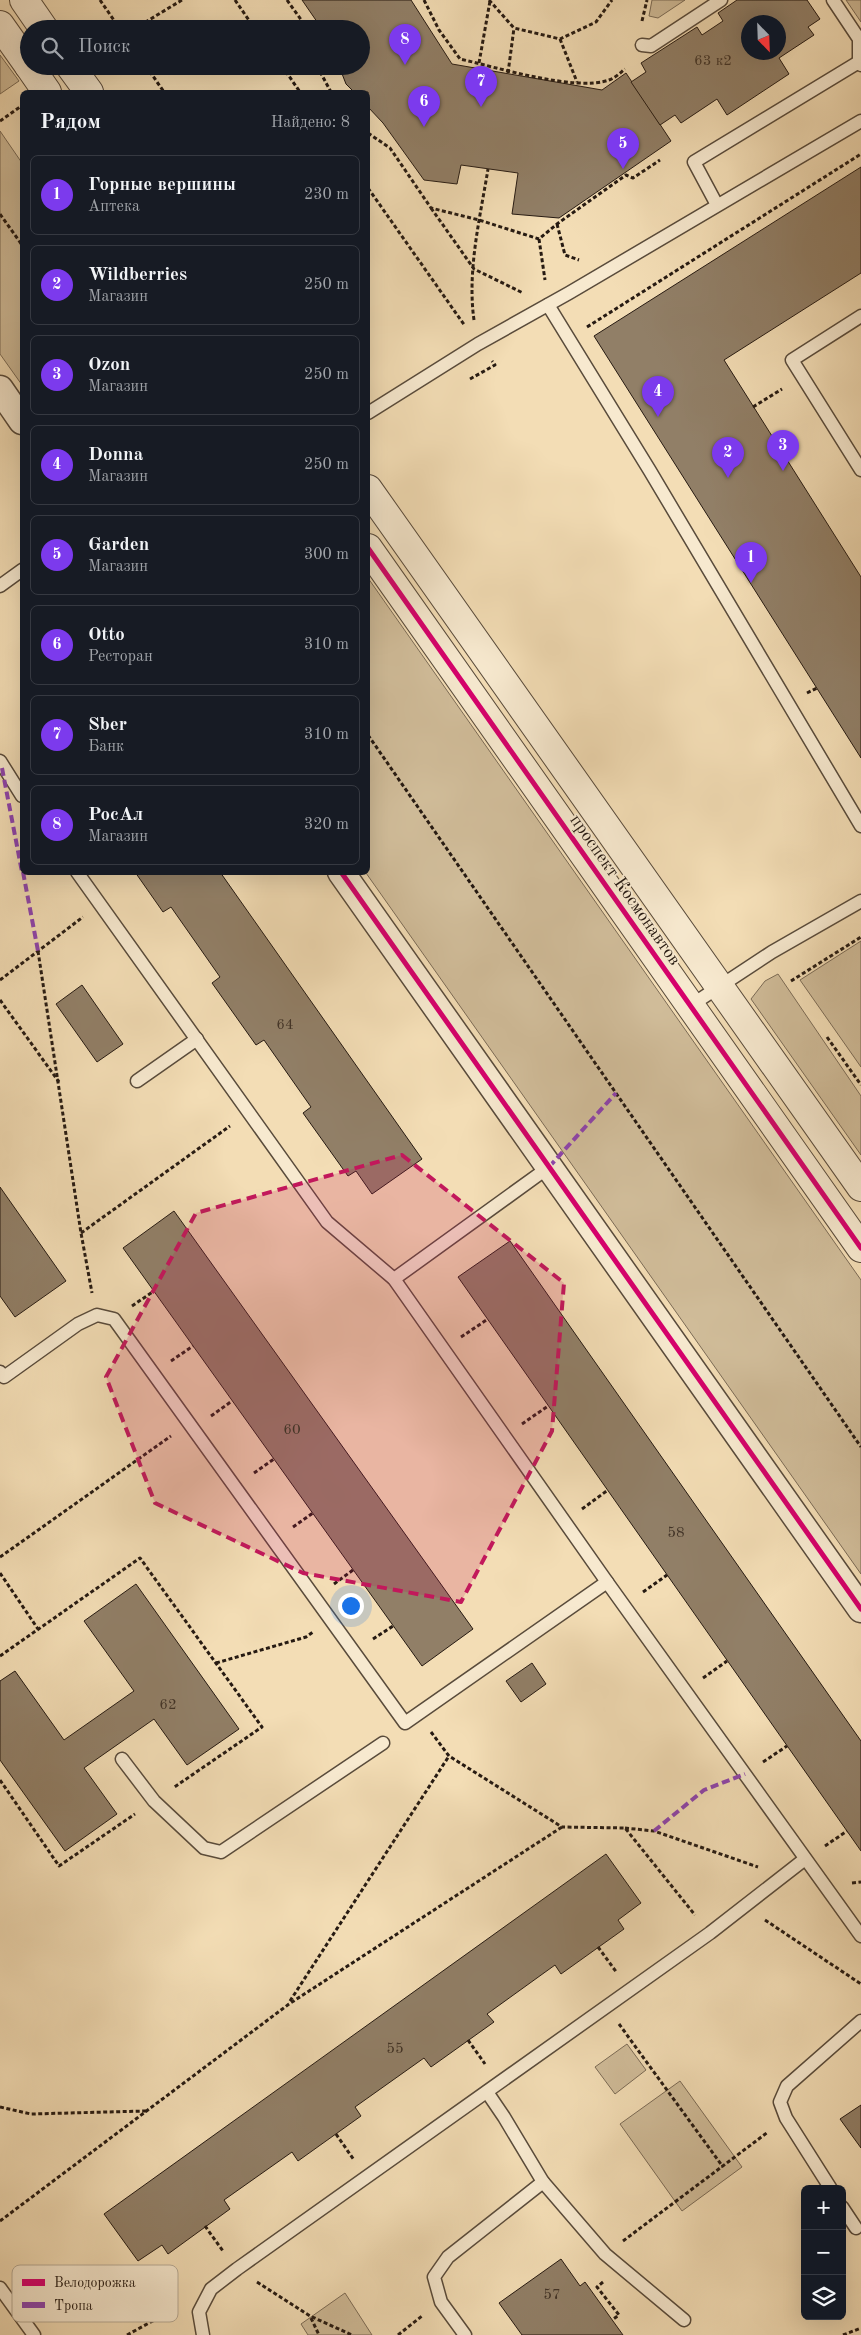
<!DOCTYPE html>
<html lang="ru">
<head>
<meta charset="utf-8">
<style>
  body { margin:0; font-family:"Old Standard TT",serif; background:#20242c; color:#f1f3f6 }
  .controls { position:absolute; right:15px; bottom:15px; display:grid; overflow:hidden; border-radius:8px; box-shadow:0 5px 20px #0002 }
  .controls button { width:45px; height:45px; display:grid; place-items:center; padding:0; border:0; border-bottom:1px solid #363941; background:#171b24; color:#f1f3f6; font:25px sans-serif }
  .compass { position:absolute; left:741px; top:15px; width:45px; height:45px; border-radius:50%; background:#171b24; box-shadow:0 5px 20px #0002; rotate:157deg }
  .you { position:absolute; left:350px; top:1605px; width:18px; height:18px; margin:-12px; border:4px solid #fff; border-radius:50%; background:#1a73e8; box-shadow:0 0 0 8px #1a73e833 }
  .badge { display:grid; place-items:center; width:32px; height:32px; border-radius:50%; background:#7c3aed; color:#fff; font-size:16px; font-weight:700 }
  .pin { position:absolute; translate:-50% -41px; filter:drop-shadow(0 1px 2px #0008) }
  .pin::after { content:''; position:absolute; top:26px; width:18px; height:15px; background:inherit; clip-path:polygon(0 0,100% 0,50% 100%) }
  .list { margin:0; padding:0; list-style:none }
  h2 { display:flex; justify-content:space-between; align-items:center; height:65px; margin:0; padding:0 20px; font-size:21px }
  h2 small { font-size:16px; font-weight:400; color:#9ea1a6 }
  .list li { display:grid; grid-template-columns:32px 1fr auto; gap:15px; align-items:center; box-sizing:border-box; height:80px; margin:0 10px 10px; padding:0 10px; border:1px solid #363941; border-radius:8px }
  .list b { display:block; font-size:19px; white-space:nowrap }
  .list p { margin:0; font-size:16px; white-space:nowrap; color:#9ea1a6 }
  .list em { font-size:16px; font-style:normal; color:#9ea1a6 }
  .icon { flex:none; width:28px; height:28px; fill:none; stroke:currentColor; stroke-width:2; stroke-linecap:round; stroke-linejoin:round }
  .map { position:relative; flex:none; width:861px; height:2335px; overflow:hidden }
  .search { position:absolute; background:#171b24; box-shadow:0 5px 20px #0002; left:20px; top:20px; width:350px; height:55px; display:flex; align-items:center; gap:12px; box-sizing:border-box; padding:0 18px; border-radius:28px; color:#9ea1a6; font-size:19px }
  .panel { position:absolute; background:#171b24; box-shadow:0 5px 20px #0002; left:20px; top:90px; width:350px; height:785px; border-radius:8px }
  .map>svg:first-child { display:block }
  .green { fill:#d0bc99; stroke:#7b6b56 }
  .building { fill:#917f67; stroke:#261a12; fill-rule:evenodd }
  .lines { fill:none; stroke-linecap:round; stroke-linejoin:round }
  .service-casing { stroke:#594b3b; stroke-width:15 }
  .minor-casing { stroke:#594b3b; stroke-width:29 }
  .tertiary-casing { stroke:#594b3b; stroke-width:30 }
  .path { stroke:#261a12; stroke-width:3; stroke-dasharray:4 2.5; stroke-linecap:butt }
  .service { stroke:#f7e9cf; stroke-width:12 }
  .minor { stroke:#f7e9cf; stroke-width:26 }
  .tertiary { stroke:#f7e9cf; stroke-width:28 }
  .quiet { stroke:#8e44ad; stroke-width:4; stroke-dasharray:8 4; stroke-linecap:butt }
  .cycleway-casing { stroke:#f7e9cf; stroke-width:8 }
  .cycleway { stroke:#d6006c; stroke-width:5 }
  .marked { fill:#c2185b; fill-opacity:0.2; stroke:#c2185b; stroke-width:4; stroke-dasharray:10 6; stroke-linejoin:round }
  .labels { text-anchor:middle; dominant-baseline:central; stroke-width:4; stroke-linejoin:round; paint-order:stroke }
  .number-label { font-size:15px; fill:#413327 }
  .street-label { font-size:18px; fill:#261a12; stroke:#f7e9cf }
  .key { fill:#f7e9cf; stroke:#b8ab96; stroke-width:1 }
  .key-label { font-size:14px; fill:#261a12 }
</style>
</head>
<body>
<div class="map">
<svg width="861" height="2335" viewBox="0 0 861 2335">
  <rect width="100%" height="100%" fill="#f3ddb5"/>
  <filter id="stains"><feTurbulence type="fractalNoise" baseFrequency=".004" numOctaves="4"/><feColorMatrix values="0 0 0 0 .2 0 0 0 0 .09 0 0 0 0 .02 0 0 0 .5 -.17"/></filter>
  <radialGradient id="worn" r=".72"><stop offset=".6" stop-color="#630" stop-opacity="0"/><stop offset="1" stop-color="#630" stop-opacity=".3"/></radialGradient>
  <!-- green -->
  <g class="green">
    <path d="M 652,0 L 685,0 L 658,18 L 649,16 Z"/>
    <path d="M 846,0 L 861,0 L 861,22 Z"/>
    <path d="M 0,55 L 19,81 L 0,94 Z"/>
    <path d="M 0,131 L 22,163 L 22,385 L 0,354 Z"/>
    <path d="M 368,578 L 861,1280 L 861,1574 L 366,873 Z"/>
    <path d="M 861,941 L 861,1067 L 800,980 Z"/>
    <path d="M 778,974 L 861,1096 L 861,1155 L 751,999 L 765,981 Z"/>
    <path d="M 627,2044 L 646,2070 L 615,2094 L 595,2067 Z"/>
    <path d="M 680,2081 L 742,2167 L 682,2211 L 620,2124 Z"/>
    <path d="M 345,2293 L 372,2335 L 308,2335 L 301,2324 Z"/>
  </g>
  <!-- building -->
  <g class="building">
    <path d="M 302,0 L 411,0 L 452,64 L 602,90 L 626,73 L 671,141 L 559,218 L 512,214 L 518,173 L 461,165 L 457,184 L 424,180 L 383,123 L 368,107 L 368,92 L 354,92 L 346,84 L 339,66 L 361,66 L 361,29 L 322,29 Z"/>
    <path d="M 737,0 L 807,0 L 820,19 L 808,27 L 814,35 L 779,58 L 789,74 L 727,115 L 717,99 L 681,123 L 675,115 L 660,125 L 631,82 L 646,72 L 641,63 L 697,27 L 702,35 L 723,21 L 718,13 ZM 748,22 L 778,22 L 778,52 L 748,52 Z"/>
    <path d="M 861,167 L 861,273 L 724,360 L 861,577 L 861,758 L 594,336 Z"/>
    <path d="M 135,872 L 220,872 L 422,1159 L 372,1194 L 356,1171 L 348,1176 L 303,1113 L 311,1107 L 264,1040 L 256,1045 L 212,983 L 220,977 L 171,907 L 163,912 Z"/>
    <path d="M 82,985 L 123,1044 L 97,1062 L 56,1004 Z"/>
    <path d="M 0,1187 L 66,1281 L 15,1317 L 0,1296 Z"/>
    <path d="M 174,1211 L 473,1629 L 422,1666 L 123,1248 Z"/>
    <path d="M 510,1241 L 861,1741 L 861,1851 L 458,1277 Z"/>
    <path d="M 136,1584 L 239,1729 L 187,1765 L 154,1719 L 84,1768 L 117,1814 L 65,1851 L 0,1760 L 0,1681 L 15,1671 L 64,1740 L 134,1691 L 84,1621 Z"/>
    <path d="M 532,1663 L 546,1684 L 521,1702 L 506,1681 Z"/>
    <path d="M 606,1854 L 641,1903 L 618,1920 L 624,1929 L 561,1974 L 555,1965 L 487,2014 L 494,2022 L 431,2067 L 424,2058 L 355,2107 L 361,2116 L 298,2161 L 292,2152 L 224,2200 L 230,2209 L 168,2254 L 162,2245 L 138,2261 L 104,2214 Z"/>
    <path d="M 861,2105 L 861,2148 L 840,2119 Z"/>
    <path d="M 561,2259 L 580,2286 L 585,2282 L 623,2335 L 522,2335 L 499,2303 Z"/>
  </g>
  <g class="lines">
    <defs>
      <g id="service">
        <path d="M 833,0 L 859,39 L 859,62"/>
        <path d="M 642,45 L 651,46 L 721,0"/>
        <path d="M 717,205 L 694,162 L 859,62 L 861,65"/>
        <path d="M 548,305 L 650,471 L 861,826"/>
        <path d="M 861,316 L 792,360 L 861,470"/>
        <path d="M 368,413 L 478,344 L 569,293 L 861,121"/>
        <path d="M 0,586 L 22,570"/>
        <path d="M 0,761 L 22,796"/>
        <path d="M 77,872 L 327,1222 L 394,1279 L 607,1582 L 861,1936"/>
        <path d="M 690,1006 L 772,952 L 861,901"/>
        <path d="M 137,1081 L 197,1039"/>
        <path d="M 394,1279 L 549,1167"/>
        <path d="M 0,1372 L 4,1377 L 78,1324 L 97,1315 L 114,1319 L 405,1723 L 607,1582"/>
        <path d="M 122,1759 L 154,1801 L 204,1848 L 221,1852 L 383,1743"/>
        <path d="M 487,2092 L 504,2117 L 543,2182 L 605,2254 L 684,2320"/>
        <path d="M 831,2189 L 786,2118 L 780,2102 L 787,2086 L 861,2021"/>
        <path d="M 842,2207 L 856,2228"/>
        <path d="M 0,2288 L 34,2335"/>
        <path d="M 203,2335 L 199,2312 L 211,2289 L 237,2269 L 710,1933 L 805,1859"/>
        <path d="M 465,2335 L 441,2302 L 434,2277 L 448,2257 L 543,2182"/>
      </g>
      <g id="minor">
        <path d="M 0,389 L 22,421"/>
        <path d="M 341,872 L 861,1609"/>
      </g>
      <g id="tertiary">
        <path d="M 24,0 L 44,29"/>
        <path d="M 0,25 L 29,66"/>
        <path d="M 29,66 L 47,92"/>
        <path d="M 70,66 L 89,92"/>
        <path d="M 368,489 L 861,1187"/>
        <path d="M 368,548 L 861,1248"/>
      </g>
    </defs>
    <!-- service casing -->
    <use href="#service" class="service-casing"/>
    <!-- minor casing -->
    <use href="#minor" class="minor-casing"/>
    <!-- tertiary casing -->
    <use href="#tertiary" class="tertiary-casing"/>
    <!-- path -->
    <g class="path">
      <path d="M 100,0 L 120,29"/>
      <path d="M 235,0 L 255,29"/>
      <path d="M 287,0 L 302,21 L 304,29"/>
      <path d="M 424,0 L 439,30 L 460,59 C 496,67 575,92 609,80 C 615,78 620,73 625,69"/>
      <path d="M 489,0 L 514,28 L 560,39 L 596,22 L 612,0"/>
      <path d="M 642,21 L 647,0"/>
      <path d="M 134,29 L 182,0"/>
      <path d="M 560,39 L 577,82"/>
      <path d="M 479,63 L 490,1"/>
      <path d="M 146,66 L 164,92"/>
      <path d="M 282,66 L 300,92"/>
      <path d="M 317,66 L 331,92"/>
      <path d="M 508,73 L 514,28"/>
      <path d="M 0,121 L 20,107"/>
      <path d="M 368,133 L 390,148 L 431,208 L 479,220 L 539,239 L 557,224 L 626,175 L 633,178 L 660,160"/>
      <path d="M 368,188 L 465,326"/>
      <path d="M 431,208 L 474,269 L 523,293"/>
      <path d="M 0,214 L 22,245"/>
      <path d="M 557,224 L 565,255 L 579,260"/>
      <path d="M 539,239 L 545,280"/>
      <path d="M 474,320 C 467,271 480,218 488,169"/>
      <path d="M 587,327 L 861,154"/>
      <path d="M 470,379 L 495,365 L 492,361"/>
      <path d="M 753,407 L 782,389"/>
      <path d="M 807,693 L 817,688"/>
      <path d="M 368,735 L 861,1447"/>
      <path d="M 38,951 L 81,1233 L 92,1293"/>
      <path d="M 0,980 L 83,917"/>
      <path d="M 791,981 L 861,937"/>
      <path d="M 0,1000 L 59,1082"/>
      <path d="M 827,1037 L 861,1085"/>
      <path d="M 81,1233 L 230,1126"/>
      <path d="M 132,1306 L 154,1291"/>
      <path d="M 461,1337 L 488,1319"/>
      <path d="M 171,1361 L 193,1346"/>
      <path d="M 211,1416 L 232,1401"/>
      <path d="M 522,1424 L 548,1406"/>
      <path d="M 254,1473 L 274,1459"/>
      <path d="M 582,1509 L 608,1490"/>
      <path d="M 293,1527 L 313,1513"/>
      <path d="M 0,1557 L 171,1436"/>
      <path d="M 0,1573 L 38,1629"/>
      <path d="M 334,1584 L 353,1570"/>
      <path d="M 643,1592 L 667,1575"/>
      <path d="M 373,1639 L 393,1626"/>
      <path d="M 0,1656 L 140,1558 L 262,1727 L 173,1788"/>
      <path d="M 216,1663 L 306,1637 L 313,1632"/>
      <path d="M 703,1678 L 727,1661"/>
      <path d="M 431,1732 L 449,1756 L 562,1827 L 625,1828 L 695,1915"/>
      <path d="M 763,1762 L 787,1746"/>
      <path d="M 0,1780 L 59,1866 L 135,1814"/>
      <path d="M 625,1828 L 654,1831 L 758,1867"/>
      <path d="M 825,1846 L 847,1831"/>
      <path d="M 852,1883 L 861,1882"/>
      <path d="M 765,1920 L 861,1984"/>
      <path d="M 598,1947 L 617,1973"/>
      <path d="M 290,2001 L 449,1756"/>
      <path d="M 619,2024 L 723,2167"/>
      <path d="M 468,2040 L 485,2064"/>
      <path d="M 0,2107 L 31,2114 L 146,2111"/>
      <path d="M 336,2134 L 354,2160"/>
      <path d="M 0,2221 L 289,2004 L 562,1827"/>
      <path d="M 205,2226 L 223,2251"/>
      <path d="M 623,2241 L 768,2132"/>
      <path d="M 257,2282 L 310,2316 L 352,2335"/>
      <path d="M 603,2282 L 597,2287 L 619,2315 L 612,2320"/>
      <path d="M 311,2318 L 319,2335"/>
      <path d="M 127,2335 L 171,2311 L 178,2311"/>
      <path d="M 398,2335 L 422,2316"/>
      <path d="M 843,2335 L 861,2328"/>
    </g>
    <!-- service -->
    <use href="#service" class="service"/>
    <!-- minor -->
    <use href="#minor" class="minor"/>
    <!-- tertiary -->
    <use href="#tertiary" class="tertiary"/>
    <!-- quiet -->
    <g class="quiet">
      <path d="M 2,768 L 22,872"/>
      <path d="M 23,872 L 38,951"/>
      <path d="M 549,1167 L 616,1093"/>
      <path d="M 654,1831 L 704,1790 L 745,1774"/>
    </g>
    <defs>
      <g id="cycleway">
        <path d="M 368,548 L 861,1248"/>
        <path d="M 341,872 L 861,1609"/>
      </g>
    </defs>
    <!-- cycleway casing -->
    <use href="#cycleway" class="cycleway-casing"/>
    <!-- cycleway -->
    <use href="#cycleway" class="cycleway"/>
  </g>
  <!-- marked area -->
  <path class="marked" d="M 402,1155 L 564,1283 L 552,1431 L 461,1602 L 303,1573 L 155,1503 L 106,1377 L 196,1213 Z"/>
  <g class="labels">
    <!-- number labels -->
    <g class="number-label">
      <text x="713" y="61">63 к2</text>
      <text x="285" y="1025">64</text>
      <text x="292" y="1430">60</text>
      <text x="676" y="1533">58</text>
      <text x="168" y="1705">62</text>
      <text x="395" y="2049">55</text>
      <text x="552" y="2295">57</text>
    </g>
    <!-- street labels -->
    <g class="street-label">
      <text transform="translate(625 890) rotate(55)">проспект Космонавтов</text>
    </g>
  </g>
  <!-- legend -->
  <rect x="12" y="2265" width="166" height="57" rx="8" class="key"/>
  <rect x="22" y="2279" width="23" height="7" fill="#d6006c"/>
  <rect x="22" y="2302" width="23" height="6" fill="#8e44ad"/>
  <g class="key-label">
    <text x="54" y="2287">Велодорожка</text>
    <text x="54" y="2310">Тропа</text>
  </g>
  <rect width="100%" height="100%" filter="url(#stains)"/>
  <rect width="100%" height="100%" fill="url(#worn)"/>
</svg>
<div class="controls">
<button>+</button>
<button>−</button>
<button><svg class="icon" aria-label="layers" viewBox="0 0 24 24"><path d="M12 4l9 5-9 5-9-5zM3 14l9 5 9-5"/></svg></button>
</div>
<svg class="compass" viewBox="-18 -18 36 36"><path d="M0-13l5 13h-10z" fill="#e53935"/><path d="M0 13l5-13h-10z" fill="#9ea1a6"/></svg>
<div class="you"></div>
<div class="pin badge" style="left:751px;top:583px">1</div>
<div class="pin badge" style="left:728px;top:478px">2</div>
<div class="pin badge" style="left:783px;top:471px">3</div>
<div class="pin badge" style="left:658px;top:417px">4</div>
<div class="pin badge" style="left:623px;top:169px">5</div>
<div class="pin badge" style="left:424px;top:127px">6</div>
<div class="pin badge" style="left:481px;top:107px">7</div>
<div class="pin badge" style="left:405px;top:65px">8</div>
<div class="search"><svg class="icon" aria-label="search" viewBox="0 0 24 24"><circle cx="10" cy="10" r="6"/><path d="M15 15l6 6"/></svg>Поиск</div>
<section class="panel">
<h2>Рядом<small>Найдено: 8</small></h2>
<ul class="list">
<li><span class="badge">1</span><div><b>Горные вершины</b><p>Аптека</p></div><em>230 m</em></li>
<li><span class="badge">2</span><div><b>Wildberries</b><p>Магазин</p></div><em>250 m</em></li>
<li><span class="badge">3</span><div><b>Ozon</b><p>Магазин</p></div><em>250 m</em></li>
<li><span class="badge">4</span><div><b>Donna</b><p>Магазин</p></div><em>250 m</em></li>
<li><span class="badge">5</span><div><b>Garden</b><p>Магазин</p></div><em>300 m</em></li>
<li><span class="badge">6</span><div><b>Otto</b><p>Ресторан</p></div><em>310 m</em></li>
<li><span class="badge">7</span><div><b>Sber</b><p>Банк</p></div><em>310 m</em></li>
<li><span class="badge">8</span><div><b>РосАл</b><p>Магазин</p></div><em>320 m</em></li>
</ul>
</section>
</div>
</body>
</html>
